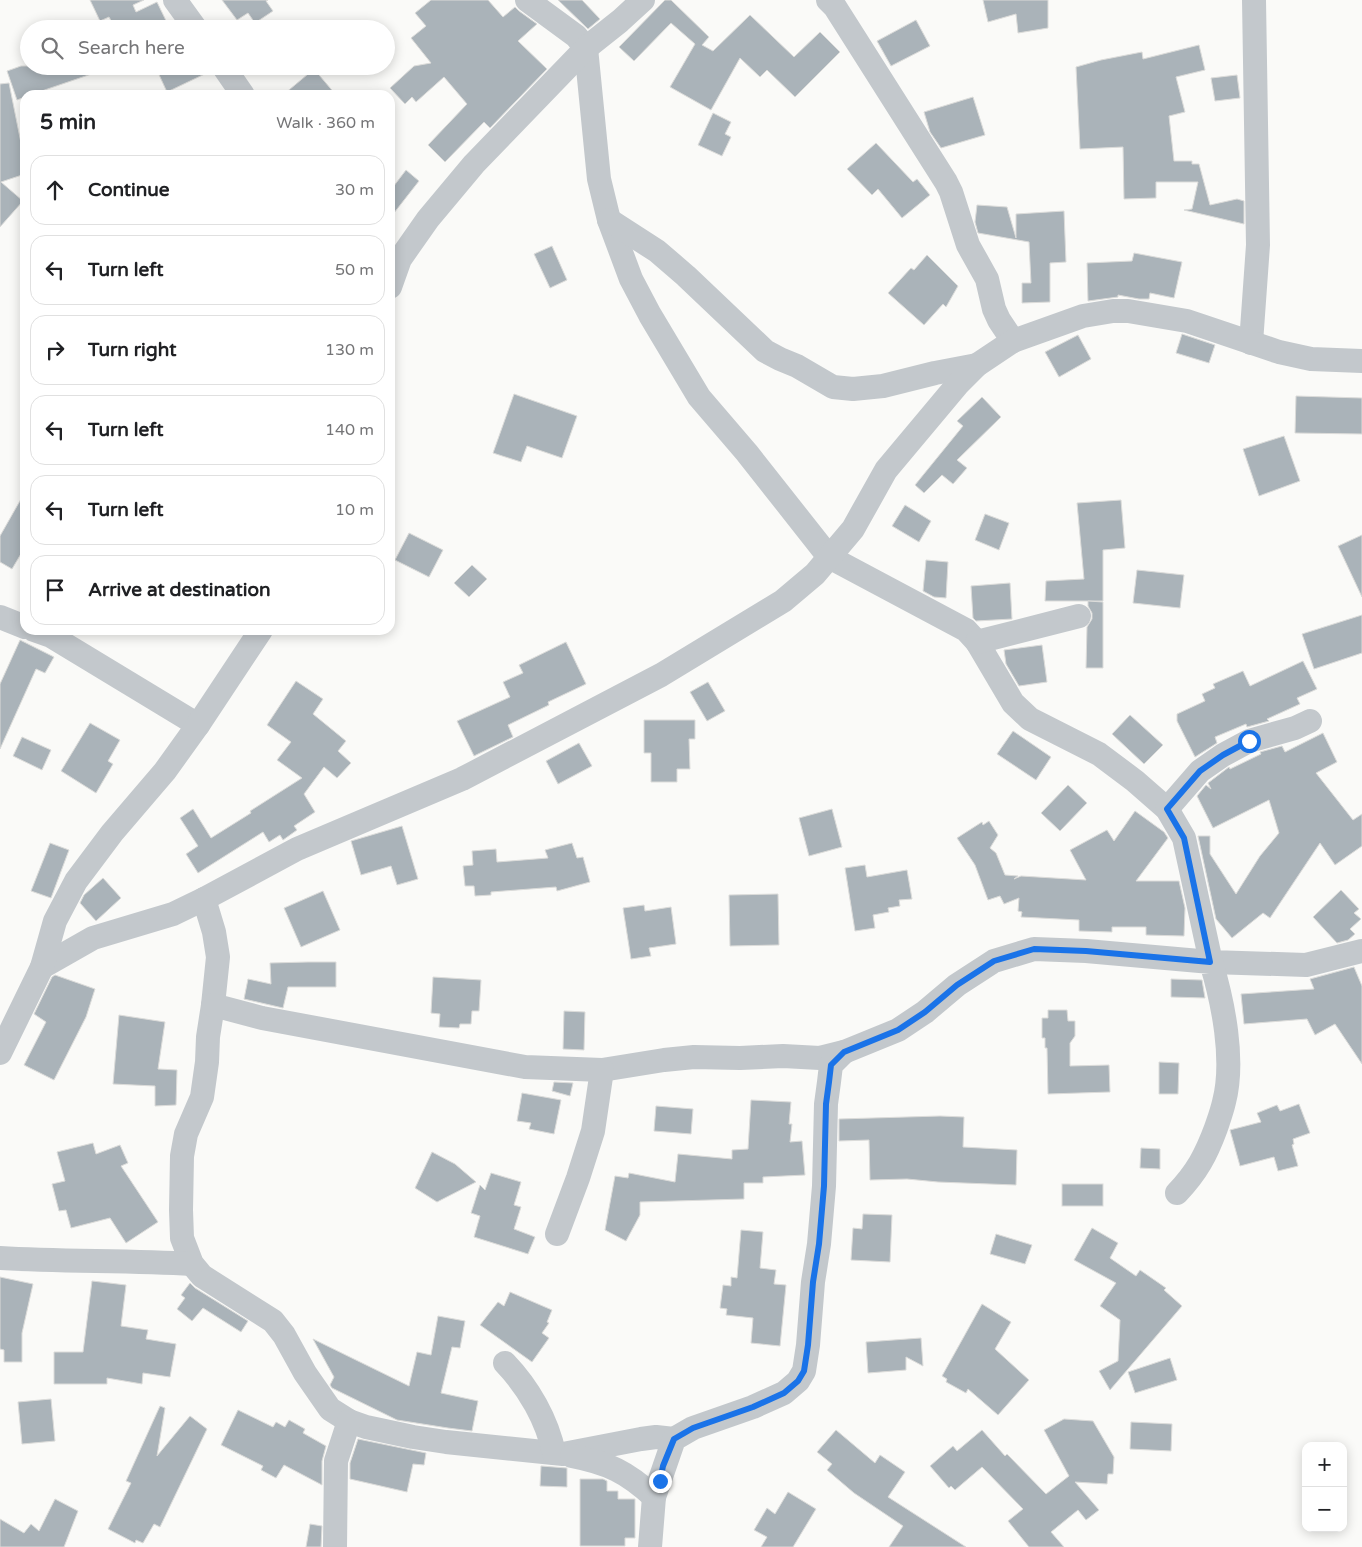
<!DOCTYPE html>
<html lang="en">
<head>
<meta charset="utf-8">
<style>
  body { margin:0; font-family:"Varela Round",sans-serif; background:#f6f6f6; color:#202124 }
  .controls { position:absolute; right:15px; bottom:15px; display:grid; overflow:hidden; border-radius:10px; box-shadow:0 2px 12px #0003 }
  .controls button { width:45px; height:45px; display:grid; place-items:center; padding:0; border:0; border-bottom:1px solid #e0e0e0; background:#fff; color:#202124; font:25px sans-serif }
  .stop { position:absolute; width:15px; height:15px; margin:-11px; border:4px solid #1a73e8; border-radius:50%; background:#fff }
  .stop.end { background:#1a73e8; border-color:#fff; box-shadow:0 1px 5px #0008 }
  .list { margin:0; padding:0; list-style:none }
  h2 { display:flex; justify-content:space-between; align-items:center; height:65px; margin:0; padding:0 20px; font-size:21px }
  h2 small { font-size:16px; font-weight:400; color:#757577 }
  .list li { display:grid; grid-template-columns:32px 1fr auto; gap:15px; align-items:center; box-sizing:border-box; height:70px; margin:0 10px 10px; padding:0 10px; border:1px solid #e0e0e0; border-radius:15px }
  .list b { display:block; font-size:19px; white-space:nowrap }
  .list em { font-size:16px; font-style:normal; color:#757577 }
  .icon { flex:none; width:28px; height:28px; fill:none; stroke:currentColor; stroke-width:2; stroke-linecap:round; stroke-linejoin:round }
  .map { position:relative; flex:none; width:1362px; height:1547px; overflow:hidden }
  .search { position:absolute; background:#fff; box-shadow:0 2px 12px #0003; left:20px; top:20px; width:375px; height:55px; display:flex; align-items:center; gap:12px; box-sizing:border-box; padding:0 18px; border-radius:28px; color:#757577; font-size:19px }
  .panel { position:absolute; background:#fff; box-shadow:0 2px 12px #0003; left:20px; top:90px; width:375px; height:545px; border-radius:15px }
  .map>svg:first-child { display:block }
  .building { fill:#aab3b9; stroke:#dcdcda }
  .lines { fill:none; stroke-linecap:round; stroke-linejoin:round }
  .street { stroke:#c3c8cc; stroke-width:24 }
  .route { stroke:#1a73e8; stroke-width:6 }
</style>
</head>
<body>
<div class="map">
<svg width="1362" height="1547" viewBox="0 0 1362 1547">
  <rect width="100%" height="100%" fill="#fafaf8"/>
  <!-- building -->
  <g class="building">
    <path d="M 90,0 L 144,0 L 133,5 L 136,12 L 157,2 L 170,29 L 103,29 L 113,24 L 109,17 L 100,21 Z"/>
    <path d="M 222,0 L 268,0 L 266,1 L 273,11 L 255,23 L 248,13 L 237,20 Z"/>
    <path d="M 431,0 L 488,0 L 503,17 L 515,7 L 519,11 L 537,24 L 518,41 L 547,69 L 490,128 L 484,122 L 445,162 L 428,145 L 467,104 L 444,77 L 416,102 L 412,97 L 405,104 L 390,88 L 414,66 L 431,63 L 411,38 L 426,26 L 415,13 Z"/>
    <path d="M 558,0 L 582,0 L 600,19 L 588,29 Z"/>
    <path d="M 665,0 L 671,0 L 709,37 L 702,45 L 713,51 L 750,15 L 794,57 L 820,32 L 840,52 L 795,97 L 767,70 L 760,77 L 740,58 L 711,110 L 670,87 L 695,44 L 671,23 L 634,61 L 619,47 Z"/>
    <path d="M 983,0 L 1048,0 L 1048,28 L 1018,33 L 1016,14 L 988,22 Z"/>
    <path d="M 916,20 L 930,46 L 891,66 L 877,41 Z"/>
    <path d="M 1199,45 L 1205,70 L 1176,77 L 1185,112 L 1169,116 L 1174,161 L 1192,161 L 1192,164 L 1199,164 L 1210,205 L 1237,199 L 1244,201 L 1244,224 L 1184,210 L 1192,209 L 1198,182 L 1156,182 L 1156,198 L 1124,199 L 1123,147 L 1080,149 L 1076,67 L 1101,60 L 1142,52 L 1143,59 Z"/>
    <path d="M 21,66 L 106,66 L 106,69 L 30,95 L 25,95 L 25,97 L 17,100 L 7,71 Z"/>
    <path d="M 155,66 L 209,66 L 211,71 L 167,92 Z"/>
    <path d="M 314,69 L 336,95 L 283,95 Z"/>
    <path d="M 1237,75 L 1240,98 L 1215,101 L 1211,78 Z"/>
    <path d="M 9,83 L 25,163 L 25,174 L 1,182 L 23,201 L 0,227 L 0,84 Z"/>
    <path d="M 973,97 L 985,135 L 941,148 L 930,132 L 924,112 Z"/>
    <path d="M 713,113 L 731,122 L 725,134 L 731,137 L 722,156 L 698,145 Z"/>
    <path d="M 876,143 L 913,182 L 917,179 L 930,195 L 902,218 L 878,189 L 872,195 L 847,169 Z"/>
    <path d="M 406,170 L 419,181 L 390,218 L 390,191 Z"/>
    <path d="M 977,205 L 1007,207 L 1016,238 L 1016,214 L 1064,211 L 1066,262 L 1050,263 L 1050,302 L 1022,303 L 1022,283 L 1031,283 L 1029,242 L 978,233 L 975,222 Z"/>
    <path d="M 552,246 L 567,280 L 550,288 L 534,254 Z"/>
    <path d="M 1134,253 L 1182,262 L 1174,298 L 1150,293 L 1149,299 L 1139,299 L 1118,295 L 1118,297 L 1088,301 L 1087,263 L 1132,261 Z"/>
    <path d="M 927,255 L 958,286 L 946,307 L 943,304 L 924,325 L 888,293 L 911,268 L 914,270 Z"/>
    <path d="M 1182,334 L 1215,345 L 1209,363 L 1176,353 Z"/>
    <path d="M 1078,335 L 1091,359 L 1059,377 L 1045,352 Z"/>
    <path d="M 514,394 L 577,416 L 562,458 L 527,446 L 521,462 L 493,453 Z"/>
    <path d="M 1296,396 L 1362,398 L 1362,434 L 1295,433 Z"/>
    <path d="M 982,397 L 1001,417 L 957,460 L 967,468 L 953,484 L 942,475 L 924,493 L 915,485 L 963,426 L 957,421 Z"/>
    <path d="M 1284,436 L 1300,481 L 1259,496 L 1243,449 Z"/>
    <path d="M 25,492 L 25,547 L 12,569 L 0,562 L 0,536 Z"/>
    <path d="M 1121,500 L 1125,548 L 1103,550 L 1103,601 L 1045,601 L 1046,581 L 1084,579 L 1077,503 Z"/>
    <path d="M 905,505 L 931,521 L 919,542 L 892,526 Z"/>
    <path d="M 985,514 L 1009,523 L 999,550 L 975,540 Z"/>
    <path d="M 409,533 L 443,550 L 429,577 L 395,560 Z"/>
    <path d="M 1362,535 L 1362,597 L 1338,546 Z"/>
    <path d="M 926,560 L 948,562 L 946,598 L 934,597 L 923,591 Z"/>
    <path d="M 472,565 L 487,579 L 469,597 L 454,583 Z"/>
    <path d="M 1137,570 L 1184,575 L 1180,608 L 1133,603 Z"/>
    <path d="M 1010,583 L 1012,619 L 976,621 L 973,618 L 971,586 Z"/>
    <path d="M 1088,601 L 1103,602 L 1103,668 L 1086,668 L 1087,627 L 1092,619 L 1092,613 L 1088,606 Z"/>
    <path d="M 1362,615 L 1362,653 L 1314,669 L 1302,634 Z"/>
    <path d="M 20,640 L 54,657 L 45,673 L 36,669 L 0,749 L 0,684 Z"/>
    <path d="M 566,642 L 586,684 L 548,702 L 549,705 L 508,725 L 513,737 L 474,756 L 457,721 L 510,697 L 503,682 L 523,673 L 519,665 Z"/>
    <path d="M 1042,645 L 1047,682 L 1019,686 L 1006,664 L 1004,650 Z"/>
    <path d="M 1303,661 L 1317,689 L 1297,698 L 1300,704 L 1267,719 L 1269,721 L 1247,727 L 1246,724 L 1215,737 L 1217,743 L 1195,757 L 1177,721 L 1177,714 L 1205,701 L 1202,694 L 1215,688 L 1213,684 L 1243,671 L 1250,686 Z"/>
    <path d="M 296,681 L 323,699 L 313,714 L 346,741 L 338,751 L 351,763 L 337,778 L 324,767 L 304,794 L 315,812 L 294,826 L 297,830 L 283,840 L 280,835 L 269,842 L 263,832 L 198,873 L 186,854 L 198,846 L 180,818 L 193,809 L 211,838 L 251,813 L 250,811 L 302,778 L 277,760 L 291,742 L 267,725 Z"/>
    <path d="M 708,682 L 725,711 L 707,721 L 690,692 Z"/>
    <path d="M 1130,715 L 1163,745 L 1144,764 L 1112,734 Z"/>
    <path d="M 644,720 L 695,720 L 695,739 L 689,739 L 690,769 L 677,769 L 677,782 L 651,782 L 651,753 L 644,753 Z"/>
    <path d="M 90,723 L 120,740 L 108,761 L 113,764 L 96,793 L 61,771 Z"/>
    <path d="M 1013,731 L 1051,757 L 1036,780 L 997,754 Z"/>
    <path d="M 1323,733 L 1337,762 L 1316,773 L 1353,820 L 1362,814 L 1362,846 L 1335,865 L 1320,843 L 1270,918 L 1263,913 L 1232,938 L 1216,919 L 1198,836 L 1210,836 L 1210,854 L 1236,894 L 1260,856 L 1279,833 L 1269,800 L 1213,828 L 1197,796 L 1206,785 L 1211,789 L 1208,783 L 1229,767 L 1230,769 L 1261,754 L 1260,752 L 1282,746 L 1285,752 Z"/>
    <path d="M 22,737 L 51,750 L 42,770 L 13,756 Z"/>
    <path d="M 579,743 L 592,766 L 558,784 L 546,761 Z"/>
    <path d="M 1068,785 L 1087,803 L 1060,831 L 1041,813 Z"/>
    <path d="M 832,809 L 842,847 L 809,856 L 799,818 Z"/>
    <path d="M 1135,811 L 1164,832 L 1168,838 L 1136,881 L 1179,881 L 1185,908 L 1184,936 L 1146,935 L 1146,927 L 1112,927 L 1112,932 L 1079,931 L 1079,920 L 1021,917 L 1022,912 L 1018,911 L 1019,898 L 1004,904 L 1000,896 L 988,900 L 975,865 L 957,838 L 982,822 L 983,825 L 989,821 L 998,835 L 990,848 L 996,853 L 1005,875 L 1018,876 L 1014,879 L 1021,876 L 1086,880 L 1070,850 L 1107,830 L 1114,841 Z"/>
    <path d="M 402,826 L 418,879 L 397,885 L 391,866 L 361,875 L 351,841 Z"/>
    <path d="M 50,843 L 69,850 L 51,898 L 31,891 Z"/>
    <path d="M 572,843 L 577,858 L 583,857 L 590,882 L 557,891 L 556,887 L 491,892 L 491,895 L 475,896 L 474,886 L 465,886 L 463,866 L 473,865 L 472,851 L 496,849 L 497,862 L 548,858 L 545,850 Z"/>
    <path d="M 865,865 L 867,877 L 907,870 L 912,899 L 899,900 L 900,906 L 888,908 L 889,912 L 873,915 L 875,928 L 855,931 L 845,868 Z"/>
    <path d="M 103,878 L 121,898 L 96,921 L 80,903 L 84,895 Z"/>
    <path d="M 1341,890 L 1359,909 L 1354,913 L 1361,919 L 1350,929 L 1355,934 L 1348,940 L 1337,943 L 1313,917 Z"/>
    <path d="M 323,891 L 340,930 L 301,947 L 284,908 Z"/>
    <path d="M 778,894 L 779,945 L 730,946 L 729,895 Z"/>
    <path d="M 644,905 L 645,911 L 671,907 L 676,944 L 649,948 L 651,956 L 631,959 L 623,908 Z"/>
    <path d="M 308,962 L 336,962 L 336,987 L 288,987 L 283,1008 L 244,999 L 248,979 L 271,984 L 270,963 Z"/>
    <path d="M 1354,967 L 1362,986 L 1362,1064 L 1335,1024 L 1315,1035 L 1307,1019 L 1244,1024 L 1241,994 L 1314,989 L 1310,979 Z"/>
    <path d="M 55,975 L 95,989 L 86,1017 L 54,1080 L 24,1065 L 46,1022 L 34,1014 L 52,977 Z"/>
    <path d="M 433,977 L 481,980 L 479,1011 L 472,1011 L 471,1024 L 460,1024 L 459,1028 L 439,1027 L 440,1014 L 431,1013 Z"/>
    <path d="M 1171,979 L 1202,980 L 1205,998 L 1171,997 Z"/>
    <path d="M 1048,1010 L 1067,1010 L 1068,1021 L 1075,1021 L 1075,1036 L 1070,1043 L 1070,1066 L 1109,1065 L 1110,1092 L 1048,1094 L 1047,1048 L 1045,1048 L 1045,1038 L 1042,1038 L 1042,1018 L 1048,1018 Z"/>
    <path d="M 564,1011 L 585,1012 L 584,1050 L 563,1049 Z"/>
    <path d="M 119,1015 L 165,1022 L 158,1069 L 177,1070 L 176,1105 L 155,1106 L 155,1086 L 113,1084 Z"/>
    <path d="M 1159,1062 L 1179,1063 L 1178,1094 L 1159,1094 Z"/>
    <path d="M 554,1082 L 573,1083 L 570,1096 L 552,1091 Z"/>
    <path d="M 522,1093 L 561,1100 L 554,1134 L 529,1129 L 531,1123 L 517,1121 Z"/>
    <path d="M 751,1100 L 791,1102 L 789,1124 L 792,1124 L 790,1142 L 802,1141 L 805,1175 L 763,1177 L 763,1183 L 744,1183 L 744,1199 L 640,1202 L 640,1215 L 626,1241 L 605,1230 L 615,1176 L 628,1178 L 629,1173 L 675,1182 L 678,1154 L 732,1159 L 732,1150 L 748,1149 Z"/>
    <path d="M 1299,1104 L 1310,1133 L 1293,1139 L 1294,1144 L 1292,1145 L 1298,1166 L 1278,1171 L 1274,1157 L 1240,1166 L 1230,1130 L 1261,1122 L 1257,1113 L 1277,1105 L 1280,1111 Z"/>
    <path d="M 656,1106 L 693,1109 L 691,1134 L 654,1131 Z"/>
    <path d="M 940,1116 L 964,1117 L 963,1147 L 1017,1150 L 1016,1185 L 938,1182 L 907,1179 L 870,1180 L 869,1140 L 839,1141 L 839,1119 Z"/>
    <path d="M 93,1143 L 96,1154 L 120,1145 L 128,1163 L 121,1166 L 158,1222 L 126,1243 L 110,1218 L 71,1228 L 66,1210 L 59,1211 L 52,1184 L 65,1181 L 57,1152 Z"/>
    <path d="M 1141,1148 L 1160,1149 L 1160,1169 L 1140,1168 Z"/>
    <path d="M 432,1152 L 455,1164 L 476,1182 L 437,1202 L 415,1188 Z"/>
    <path d="M 491,1173 L 521,1182 L 514,1205 L 521,1207 L 514,1229 L 535,1237 L 528,1254 L 474,1237 L 480,1216 L 471,1213 L 480,1185 L 485,1190 Z"/>
    <rect x="1062" y="1184" width="41" height="22"/>
    <path d="M 863,1214 L 892,1215 L 890,1262 L 851,1260 L 853,1228 L 862,1229 Z"/>
    <path d="M 1092,1228 L 1118,1243 L 1110,1258 L 1136,1276 L 1140,1270 L 1166,1288 L 1164,1290 L 1182,1306 L 1110,1390 L 1099,1371 L 1118,1361 L 1120,1320 L 1100,1306 L 1116,1283 L 1074,1260 Z"/>
    <path d="M 741,1230 L 763,1232 L 760,1268 L 776,1270 L 774,1284 L 786,1285 L 780,1346 L 751,1343 L 753,1318 L 726,1315 L 727,1309 L 720,1308 L 723,1285 L 731,1286 L 731,1277 L 737,1278 Z"/>
    <path d="M 996,1234 L 1032,1245 L 1025,1264 L 990,1254 Z"/>
    <path d="M 0,1277 L 33,1284 L 22,1333 L 22,1362 L 4,1362 L 4,1350 L 0,1349 Z"/>
    <path d="M 92,1281 L 126,1285 L 121,1326 L 148,1330 L 146,1339 L 176,1344 L 170,1377 L 143,1373 L 142,1384 L 107,1378 L 107,1384 L 54,1384 L 54,1352 L 83,1352 Z"/>
    <path d="M 190,1283 L 195,1288 L 248,1321 L 241,1332 L 203,1308 L 192,1321 L 177,1309 L 185,1298 L 181,1295 Z"/>
    <path d="M 510,1292 L 552,1310 L 547,1322 L 549,1323 L 542,1333 L 549,1338 L 532,1362 L 480,1325 L 498,1302 L 504,1306 Z"/>
    <path d="M 982,1304 L 1011,1322 L 995,1349 L 1029,1380 L 998,1415 L 968,1389 L 966,1393 L 946,1382 L 947,1379 L 942,1376 Z"/>
    <path d="M 438,1316 L 465,1321 L 460,1348 L 452,1347 L 441,1393 L 478,1401 L 472,1431 L 448,1428 L 397,1420 L 332,1388 L 330,1385 L 334,1377 L 313,1339 L 409,1386 L 417,1352 L 431,1355 Z"/>
    <path d="M 921,1338 L 923,1366 L 906,1357 L 906,1370 L 868,1373 L 866,1342 Z"/>
    <path d="M 1170,1358 L 1177,1380 L 1135,1393 L 1128,1372 Z"/>
    <path d="M 51,1399 L 55,1441 L 22,1444 L 18,1402 Z"/>
    <path d="M 160,1406 L 165,1408 L 157,1456 L 190,1416 L 207,1429 L 160,1527 L 154,1524 L 143,1543 L 136,1540 L 135,1543 L 108,1529 L 131,1483 L 126,1481 Z"/>
    <path d="M 238,1410 L 273,1427 L 276,1422 L 285,1427 L 289,1420 L 305,1429 L 303,1433 L 326,1446 L 322,1461 L 322,1485 L 284,1465 L 276,1478 L 261,1470 L 263,1466 L 221,1445 Z"/>
    <path d="M 1064,1419 L 1093,1421 L 1114,1457 L 1113,1474 L 1108,1474 L 1107,1484 L 1075,1482 L 1099,1510 L 1086,1520 L 1078,1510 L 1051,1532 L 1064,1547 L 1029,1547 L 1008,1521 L 1023,1509 L 982,1467 L 955,1490 L 951,1486 L 949,1488 L 930,1466 L 953,1446 L 957,1451 L 982,1430 L 1005,1456 L 1007,1454 L 1046,1494 L 1069,1476 L 1044,1430 Z"/>
    <path d="M 1131,1422 L 1172,1424 L 1171,1451 L 1130,1449 Z"/>
    <path d="M 836,1430 L 875,1463 L 880,1455 L 905,1472 L 888,1497 L 966,1547 L 889,1547 L 903,1526 L 854,1493 L 827,1470 L 832,1464 L 817,1452 Z"/>
    <path d="M 358,1439 L 426,1453 L 424,1465 L 413,1464 L 407,1492 L 350,1479 L 350,1463 Z"/>
    <path d="M 541,1466 L 567,1468 L 567,1487 L 540,1486 Z"/>
    <path d="M 580,1479 L 603,1479 L 607,1481 L 607,1491 L 618,1491 L 618,1499 L 635,1499 L 635,1538 L 625,1538 L 625,1546 L 580,1546 Z"/>
    <path d="M 788,1492 L 816,1509 L 793,1547 L 761,1547 L 767,1537 L 754,1530 L 767,1508 L 775,1514 Z"/>
    <path d="M 55,1499 L 78,1511 L 64,1547 L 0,1547 L 0,1519 L 24,1533 L 31,1524 L 39,1531 Z"/>
    <path d="M 310,1524 L 322,1526 L 321,1547 L 306,1547 Z"/>
  </g>
  <g class="lines">
    <!-- street -->
    <g class="street">
      <path d="M 175,0 L 196,29"/>
      <path d="M 527,0 L 576,36 L 586,48 L 599,179 L 609,220 L 631,279 L 650,315 L 699,397 L 747,453 L 829,557 L 966,630 L 977,642 L 1013,703 L 1030,719 L 1099,754 L 1135,781 L 1167,809 L 1184,838 L 1211,962 L 1306,965 L 1362,951"/>
      <path d="M 828,0 L 835,7 L 946,182 L 951,192 L 968,245 L 987,279 L 994,309 L 999,320 L 1013,341"/>
      <path d="M 223,66 L 243,95"/>
      <path d="M 609,220 L 657,251 L 686,276 L 765,351 L 780,359 L 797,366 L 833,387 L 853,389 L 883,386 L 935,373 L 977,365"/>
      <path d="M 390,287 L 400,259 L 428,219 L 474,164 L 586,48 L 620,21 L 643,0"/>
      <path d="M 1251,343 L 1258,245 L 1254,0"/>
      <path d="M 0,617 L 25,627"/>
      <path d="M 34,630 L 51,636 L 198,725"/>
      <path d="M 977,642 L 1079,616"/>
      <path d="M 1167,809 L 1200,771 L 1223,755 L 1249,741 L 1295,728 L 1310,721"/>
      <path d="M 204,899 L 214,932 L 218,957 L 213,1005 L 208,1037 L 207,1062 L 202,1097 L 186,1134 L 182,1156 L 181,1210 L 182,1238 L 192,1264 L 202,1276 L 273,1321 L 284,1335 L 305,1373 L 330,1409 L 349,1421 L 366,1427 L 413,1437 L 446,1442 L 563,1454 L 641,1439 L 656,1437 L 674,1439"/>
      <path d="M 42,967 L 93,938 L 173,914 L 204,899 L 297,849 L 462,779 L 661,675 L 783,601 L 815,574 L 853,529 L 886,470 L 958,384 L 977,365 L 1013,341 L 1083,316 L 1113,311 L 1128,311 L 1187,321 L 1279,352 L 1311,359 L 1362,361"/>
      <path d="M 213,1005 L 262,1018 L 525,1067 L 602,1070 L 664,1060 L 694,1057 L 740,1058 L 783,1056 L 820,1058 L 844,1052"/>
      <path d="M 0,1053 L 42,967 L 55,921 L 76,881 L 112,833 L 165,771 L 198,725 L 261,630"/>
      <path d="M 557,1234 L 578,1178 L 593,1131 L 602,1070"/>
      <path d="M 0,1258 C 64,1262 128,1260 192,1264"/>
      <path d="M 505,1363 C 529,1388 547,1420 554,1453"/>
      <path d="M 572,1456 C 608,1463 627,1472 654,1497"/>
      <path d="M 335,1547 L 336,1461 L 349,1421"/>
      <path d="M 650,1547 L 654,1497 L 674,1439 L 693,1428 L 753,1407 L 784,1393 L 798,1381 L 804,1371 L 808,1345 L 813,1282 L 819,1244 L 824,1186 L 826,1104 L 829,1082 L 831,1065 L 844,1052 L 898,1030 L 925,1012 L 957,985 L 994,961 L 1034,949 L 1086,951 L 1211,962 C 1223,1002 1235,1060 1224,1102 C 1222,1111 1219,1119 1216,1128 C 1206,1155 1197,1172 1177,1193"/>
    </g>
  </g>
  <g class="lines">
    <!-- route -->
    <path class="route" d="M 660,1481 L 663,1466 L 674,1439 L 693,1428 L 753,1407 L 784,1393 L 798,1381 L 804,1371 L 808,1345 L 813,1282 L 819,1244 L 824,1186 L 826,1104 L 829,1082 L 831,1065 L 844,1052 L 898,1030 L 925,1012 L 957,985 L 994,961 L 1034,949 L 1086,951 L 1210,962 L 1184,838 L 1167,809 L 1200,771 L 1223,755 L 1249,741"/>
  </g>
</svg>
<div class="controls">
<button>+</button>
<button>−</button>
</div>
<div class="stop" style="left:1249px;top:741px"></div>
<div class="stop end" style="left:660px;top:1481px"></div>
<div class="search"><svg class="icon" aria-label="search" viewBox="0 0 24 24"><circle cx="10" cy="10" r="6"/><path d="M15 15l6 6"/></svg>Search here</div>
<section class="panel">
<h2>5 min<small>Walk · 360 m</small></h2>
<ul class="list">
<li><svg class="icon" aria-label="ahead" viewBox="0 0 24 24"><path d="M12 20V5M6 11l6-6 6 6"/></svg><div><b>Continue</b></div><em>30 m</em></li>
<li><svg class="icon" aria-label="left" viewBox="0 0 24 24"><path d="M17 20v-9H6M10 6l-5 5 5 5"/></svg><div><b>Turn left</b></div><em>50 m</em></li>
<li><svg class="icon" aria-label="right" viewBox="0 0 24 24"><path d="M7 20v-9h11M14 6l5 5-5 5"/></svg><div><b>Turn right</b></div><em>130 m</em></li>
<li><svg class="icon" aria-label="left" viewBox="0 0 24 24"><path d="M17 20v-9H6M10 6l-5 5 5 5"/></svg><div><b>Turn left</b></div><em>140 m</em></li>
<li><svg class="icon" aria-label="left" viewBox="0 0 24 24"><path d="M17 20v-9H6M10 6l-5 5 5 5"/></svg><div><b>Turn left</b></div><em>10 m</em></li>
<li><svg class="icon" aria-label="arrive" viewBox="0 0 24 24"><path d="M6 21V4h12l-3 4 3 4H6"/></svg><div><b>Arrive at destination</b></div></li>
</ul>
</section>
</div>
</body>
</html>
